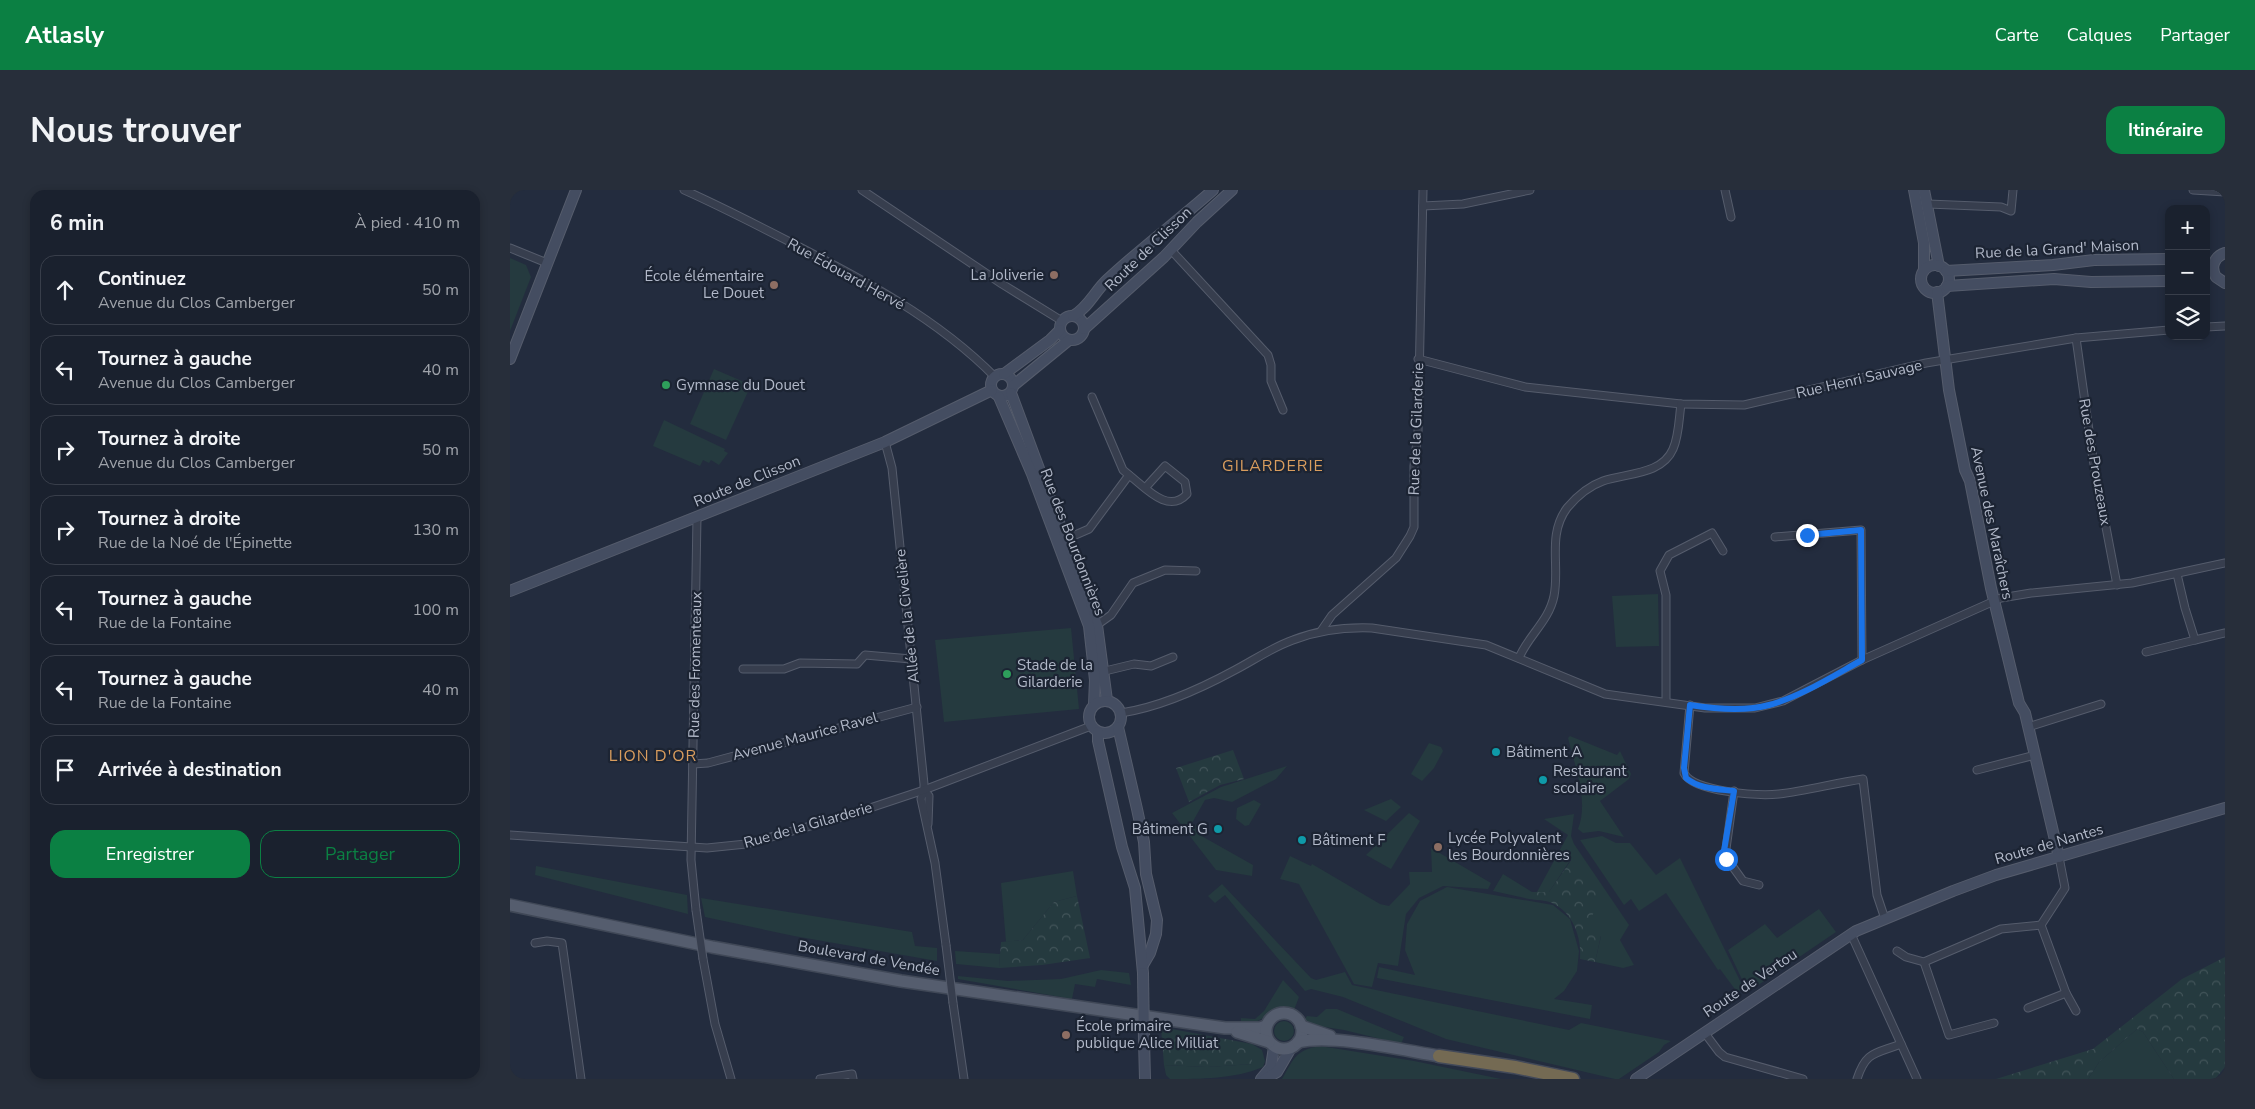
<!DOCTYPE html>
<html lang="fr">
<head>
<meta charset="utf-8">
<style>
  body { margin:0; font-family:"Nunito Sans",sans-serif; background:#272e3a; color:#f1f3f6 }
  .controls { position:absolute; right:15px; top:15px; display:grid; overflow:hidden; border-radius:10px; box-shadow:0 2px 8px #0003 }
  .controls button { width:45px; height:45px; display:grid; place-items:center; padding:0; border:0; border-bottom:1px solid #383e4a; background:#1a212e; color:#f1f3f6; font:25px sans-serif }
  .stop { position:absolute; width:15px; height:15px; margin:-11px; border:4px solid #1a73e8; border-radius:50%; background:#fff }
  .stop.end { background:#1a73e8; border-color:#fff; box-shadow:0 1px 5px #0008 }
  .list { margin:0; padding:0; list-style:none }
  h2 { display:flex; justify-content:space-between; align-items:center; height:65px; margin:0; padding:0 20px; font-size:21px }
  h2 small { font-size:16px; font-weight:400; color:#9fa3aa }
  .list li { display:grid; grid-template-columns:32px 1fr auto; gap:15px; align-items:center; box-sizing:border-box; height:70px; margin:0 10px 10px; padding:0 10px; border:1px solid #383e4a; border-radius:15px }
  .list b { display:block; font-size:19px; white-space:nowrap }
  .list p { margin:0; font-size:16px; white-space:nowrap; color:#9fa3aa }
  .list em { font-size:16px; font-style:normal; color:#9fa3aa }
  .actions { display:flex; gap:10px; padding:15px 20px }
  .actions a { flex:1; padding:11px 0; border:1px solid #0b8043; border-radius:15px; text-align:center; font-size:18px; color:#0b8043 }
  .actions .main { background:#0b8043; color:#fff }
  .icon { flex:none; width:28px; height:28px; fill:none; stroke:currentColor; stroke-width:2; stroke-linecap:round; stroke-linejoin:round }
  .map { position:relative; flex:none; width:1715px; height:889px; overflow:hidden; border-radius:15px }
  header { display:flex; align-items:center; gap:30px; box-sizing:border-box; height:70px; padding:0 25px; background:#0b8043; color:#fff }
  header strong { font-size:24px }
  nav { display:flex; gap:28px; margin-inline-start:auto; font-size:18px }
  .intro { display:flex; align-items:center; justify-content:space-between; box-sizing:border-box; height:120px; padding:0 30px }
  h1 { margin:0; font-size:35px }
  .button { padding:12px 22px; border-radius:15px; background:#0b8043; color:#fff; font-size:18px; font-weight:700 }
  main { display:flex; gap:30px; padding:0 30px }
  aside { flex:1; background:#1a212e; border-radius:15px; box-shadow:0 2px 8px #0003 }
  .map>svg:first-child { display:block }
  .green { fill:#253a3f }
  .forest { fill:url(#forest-crowns) }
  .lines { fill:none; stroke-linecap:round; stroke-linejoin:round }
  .street-casing { stroke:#555c6c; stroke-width:9 }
  .secondary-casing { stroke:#555c6c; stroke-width:12 }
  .primary-casing { stroke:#404857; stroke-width:14 }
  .highway-casing { stroke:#424959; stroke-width:15 }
  .street { stroke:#373e4e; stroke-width:7 }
  .secondary { stroke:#444d61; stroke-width:10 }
  .primary { stroke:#555d6e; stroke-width:11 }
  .highway { stroke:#746a53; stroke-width:12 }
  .street-bridge-casing { stroke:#555c6c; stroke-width:9; stroke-linecap:butt }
  .secondary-bridge-casing { stroke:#555c6c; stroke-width:12; stroke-linecap:butt }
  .street-bridge { stroke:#373e4e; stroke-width:7 }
  .secondary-bridge { stroke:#444d61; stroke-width:10 }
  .route { stroke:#1a73e8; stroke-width:6 }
  .education-dot { fill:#8d6e63; stroke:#1c2433; stroke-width:2 }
  .leisure-dot { fill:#2e9e5b; stroke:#1c2433; stroke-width:2 }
  .culture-dot { fill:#0f9aa8; stroke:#1c2433; stroke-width:2 }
  .labels { text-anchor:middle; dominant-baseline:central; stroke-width:4.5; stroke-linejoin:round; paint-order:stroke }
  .street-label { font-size:15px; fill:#b2b9c9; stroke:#1c2433 }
  .poi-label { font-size:15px; fill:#b2b9c9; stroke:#1c2433; text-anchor:start }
  .neighbourhood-label { font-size:16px; letter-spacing:1px; fill:#d99d5e; stroke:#1c2433 }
</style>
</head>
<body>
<header>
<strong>Atlasly</strong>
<nav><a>Carte</a><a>Calques</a><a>Partager</a></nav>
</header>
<div class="intro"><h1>Nous trouver</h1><a class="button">Itinéraire</a></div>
<main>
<aside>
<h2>6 min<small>À pied · 410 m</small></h2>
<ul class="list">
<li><svg class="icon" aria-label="ahead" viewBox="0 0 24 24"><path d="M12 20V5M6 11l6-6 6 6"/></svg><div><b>Continuez</b><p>Avenue du Clos Camberger</p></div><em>50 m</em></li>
<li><svg class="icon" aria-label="left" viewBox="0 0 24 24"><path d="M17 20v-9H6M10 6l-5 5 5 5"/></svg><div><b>Tournez à gauche</b><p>Avenue du Clos Camberger</p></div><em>40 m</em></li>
<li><svg class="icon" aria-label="right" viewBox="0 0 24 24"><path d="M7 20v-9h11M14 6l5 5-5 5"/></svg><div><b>Tournez à droite</b><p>Avenue du Clos Camberger</p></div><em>50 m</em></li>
<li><svg class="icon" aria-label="right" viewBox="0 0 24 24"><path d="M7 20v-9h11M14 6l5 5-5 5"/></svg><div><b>Tournez à droite</b><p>Rue de la Noé de l'Épinette</p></div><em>130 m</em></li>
<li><svg class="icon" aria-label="left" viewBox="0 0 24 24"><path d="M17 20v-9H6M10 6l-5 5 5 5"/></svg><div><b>Tournez à gauche</b><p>Rue de la Fontaine</p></div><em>100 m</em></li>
<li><svg class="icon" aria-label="left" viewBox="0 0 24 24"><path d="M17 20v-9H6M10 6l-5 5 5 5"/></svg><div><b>Tournez à gauche</b><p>Rue de la Fontaine</p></div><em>40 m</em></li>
<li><svg class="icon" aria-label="arrive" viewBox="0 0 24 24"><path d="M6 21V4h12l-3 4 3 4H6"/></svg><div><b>Arrivée à destination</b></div></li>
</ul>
<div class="actions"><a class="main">Enregistrer</a><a>Partager</a></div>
</aside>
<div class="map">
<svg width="1715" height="889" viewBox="0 0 1715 889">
  <defs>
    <pattern id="forest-crowns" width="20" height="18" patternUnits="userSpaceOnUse" patternTransform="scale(1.25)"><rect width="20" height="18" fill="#253a3f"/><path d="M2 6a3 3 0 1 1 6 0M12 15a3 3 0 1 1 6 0" fill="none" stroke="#425459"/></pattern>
  </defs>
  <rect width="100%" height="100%" fill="#232c3e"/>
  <!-- green -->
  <g class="green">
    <path d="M 0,68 L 16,75 L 21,87 L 0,141 Z"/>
    <path d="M 204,179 L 241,195 L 216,250 L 180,234 Z"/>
    <path d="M 154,230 L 215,259 L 214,261 L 218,263 L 209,275 L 201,270 L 199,273 L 193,270 L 190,276 L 143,256 Z"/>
    <path d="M 1148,404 L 1149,456 L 1106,457 L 1102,406 Z"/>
    <path d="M 561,438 L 569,519 L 434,532 L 425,450 Z"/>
    <path d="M 1060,546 L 1107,565 L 1110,561 L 1121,584 L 1119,589 L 1090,611 L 1114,647 L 1089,641 L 1073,643 L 1068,639 C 1079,611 1065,577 1058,548 Z"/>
    <path d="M 919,553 L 931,557 L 933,561 L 924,578 L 912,591 L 901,584 Z"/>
    <path d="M 777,576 L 766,589 L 722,612 L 704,608 L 695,610 L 682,633 L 691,639 L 688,644 L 743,675 L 742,686 L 706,680 L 662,623 L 711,597 Z"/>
    <path d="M 881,609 L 891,617 L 876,631 L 854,620 Z"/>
    <path d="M 744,610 L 751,614 L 739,635 L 735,636 L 726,629 L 727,618 Z"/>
    <path d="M 899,623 L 910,631 L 881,679 L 856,665 Z"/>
    <path d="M 1064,624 L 1061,646 L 1064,654 L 1119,735 L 1110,750 L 1124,775 L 1113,778 L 1085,772 L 1091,746 L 1073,741 L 1061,669 L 1039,702 L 1027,702 L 1058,645 L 1034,629 Z"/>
    <path d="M 1092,646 L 1106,653 L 1120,653 L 1146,685 L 1170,668 L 1234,799 L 1227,802 L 1210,779 L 1208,780 L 1156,703 L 1129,721 L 1121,709 L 1114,715 L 1070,650 Z"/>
    <path d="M 921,658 L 981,693 L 978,699 L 933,696 L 909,708 L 896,724 L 888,776 L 868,773 L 862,797 L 844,794 L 789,694 L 770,689 L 780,666 L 801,676 L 802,674 L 870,714 L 879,716 L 900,694 L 899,682 L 922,682 Z"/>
    <path d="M 26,676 L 177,705 L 178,724 L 25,685 Z"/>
    <path d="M 563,681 L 567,706 L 544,712 L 513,750 L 496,752 L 491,693 Z"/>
    <path d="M 993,684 L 1022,702 L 1019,702 L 1019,709 L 983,701 Z"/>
    <path d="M 712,694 L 801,788 L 806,790 L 835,782 L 842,795 L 1059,840 L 1071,833 L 1161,851 L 1154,855 L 1149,862 L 1109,889 L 1105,889 L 936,849 L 833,807 L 801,799 L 795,801 L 715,705 L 705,713 L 698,706 Z"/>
    <path d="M 937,697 L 1043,715 L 1060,729 L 1069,761 L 1067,781 L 1054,801 L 1044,809 L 1082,815 L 1080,829 L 867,788 L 869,777 L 905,785 L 895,760 L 897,734 L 910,711 Z"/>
    <path d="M 191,708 L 402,742 L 405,756 L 427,758 L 427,771 L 284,746 L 195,727 Z"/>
    <path d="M 1309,719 L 1326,742 L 1238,802 L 1218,760 L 1255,734 L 1267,748 Z"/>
    <path d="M 445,761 L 490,764 L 489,778 L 446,774 Z"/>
    <path d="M 591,780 L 619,783 L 621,795 L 587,789 L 585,797 L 565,794 L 562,809 L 448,789 L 448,786 L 498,791 L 551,789 Z"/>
    <path d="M 773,790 L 789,807 L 784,820 L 767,820 L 746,832 L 731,834 L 731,828 L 745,829 L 754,821 Z"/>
    <path d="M 816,819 L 827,819 L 894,847 L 891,854 L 834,840 L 795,834 L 794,830 L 797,826 L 807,827 Z"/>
    <circle cx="774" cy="841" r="10"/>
    <path d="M 1627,839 L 1633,842 L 1664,889 L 1578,889 L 1589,872 Z"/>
    <path d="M 742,854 L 752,860 L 755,871 L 753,877 C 725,889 691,889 660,889 L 656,885 L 654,875 L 697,877 L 742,874 Z"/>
    <path d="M 810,856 L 904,871 L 991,889 L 772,889 C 784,869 785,860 810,856 Z"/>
  </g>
  <!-- forest -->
  <g class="forest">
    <path d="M 723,560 L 734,589 L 710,595 L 679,612 L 666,578 Z"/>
    <path d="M 1062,669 L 1091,710 L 1074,740 L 1091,745 L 1085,772 L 1070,769 C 1072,748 1063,722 1042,713 C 1036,710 1026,710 1019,709 L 1019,702 L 1039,702 Z"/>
    <path d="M 567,706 L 580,768 L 532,775 L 489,778 L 491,752 L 513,750 L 544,712 Z"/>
    <path d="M 1715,767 L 1715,877 L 1705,889 L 1664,889 L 1633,842 L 1627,839 L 1589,872 L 1578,889 L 1486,889 L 1583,859 L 1672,789 Z"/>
    <path d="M 651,837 L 742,854 L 742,874 L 697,877 L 654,875 Z"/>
  </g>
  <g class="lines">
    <defs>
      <g id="street">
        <path d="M 174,0 C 210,16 245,34 280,52 C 352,89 427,128 485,187"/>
        <path d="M 352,0 L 492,94 L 552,131"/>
        <path d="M 1215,0 L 1221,27"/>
        <path d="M 1683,0 L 1715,2"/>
        <path d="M 1418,14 L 1491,17 L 1501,21 L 1503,0"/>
        <path d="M 913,16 L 953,14 L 1020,0"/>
        <path d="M 0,58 L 37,73"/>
        <path d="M 661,60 L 758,165 L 761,175 L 761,191 L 773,220"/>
        <path d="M 1696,137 L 1715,136"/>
        <path d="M 1566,148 L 1583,269 L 1607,395"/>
        <path d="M 908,169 L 1015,197 L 1171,214 L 1234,215 L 1416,173 L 1566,148 L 1659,140"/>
        <path d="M 582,207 L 613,280 L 619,285"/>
        <path d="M 375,252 L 382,278 L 414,594 L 414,600 L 419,606 L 418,634"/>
        <path d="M 1265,347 L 1351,340 L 1352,470"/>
        <path d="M 556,349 L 579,339 L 619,285 C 635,297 658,325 677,304 L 675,292 L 655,276 L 636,297"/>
        <path d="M 587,435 L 601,425 L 623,393 L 655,380 L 686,381"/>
        <path d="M 811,441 L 822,425 L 886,368 L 900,346 L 904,337 L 904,276 L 908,242 L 913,0"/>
        <path d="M 1685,450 L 1715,443"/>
        <path d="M 1636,462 L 1685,450 L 1675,418 L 1667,384"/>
        <path d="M 1009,468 C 1018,446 1039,431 1044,406 C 1050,376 1037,345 1057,318 C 1067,306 1079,296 1093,291 C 1116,283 1152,285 1163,259 C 1169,246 1169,228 1171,214"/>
        <path d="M 233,479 L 274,479 L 290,473 L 347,474 L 355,465 L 401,469"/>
        <path d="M 595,481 L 624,474 L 641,476 L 663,467"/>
        <path d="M 1156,512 L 1156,405 L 1150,381 L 1159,365 L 1202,343 L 1213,361"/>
        <path d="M 1180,515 L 1174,583 C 1183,602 1249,606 1269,604 C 1297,601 1324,593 1353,589 L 1367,705 L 1375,729"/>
        <path d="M 611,523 C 651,517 690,499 725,480 C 744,470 763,457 783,450 C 809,440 835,437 862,438 L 976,455 L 1095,504 L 1195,518 L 1245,518 L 1273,511 L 1352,470 L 1491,408 L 1521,403 L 1622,393 L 1715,373"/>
        <path d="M 1518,537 L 1591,514"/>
        <path d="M 183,574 L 198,573 L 407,517"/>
        <path d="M 1467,580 L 1525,565"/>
        <path d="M 414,600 L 411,609 L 425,673 L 436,755"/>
        <path d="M 1224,601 L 1215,666 L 1233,691 L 1249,695"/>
        <path d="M 0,645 L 197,658 L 236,654 L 336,626 L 414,600 L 581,536"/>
        <path d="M 1549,667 L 1555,698 L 1531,735 L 1556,803 L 1566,821"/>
        <path d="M 186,720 L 181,670 L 187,327"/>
        <path d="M 1341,744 L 1407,889"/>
        <path d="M 25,753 L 37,751 L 52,753 L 71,889"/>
        <path d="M 1387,761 L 1396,767 L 1414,772 L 1491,739 L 1531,735"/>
        <path d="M 193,769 L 205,834 L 221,889"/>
        <path d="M 1414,772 L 1439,845 L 1484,833"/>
        <path d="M 443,813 L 454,889"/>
        <path d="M 1518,818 L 1556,803"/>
        <path d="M 1194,842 L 1209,862 L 1215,867 L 1293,889"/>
        <path d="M 310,889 L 342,884 L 343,889"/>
        <path d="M 1347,889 C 1356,861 1365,864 1391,854"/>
      </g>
      <g id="secondary">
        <path d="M 1404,0 L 1414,53 L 1414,80"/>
        <path d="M 1414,0 L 1429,76"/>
        <path d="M 1715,63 C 1704,67 1700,77 1706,87 L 1715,93"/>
        <circle cx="1425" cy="89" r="14"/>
        <path d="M 1436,81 L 1543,75 L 1584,70 L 1659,69"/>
        <path d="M 1437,96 L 1544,89 L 1581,92 L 1659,91"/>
        <path d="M 1427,102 L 1439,200 L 1455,280 L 1460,291 L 1481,398 L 1509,513 L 1515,523 L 1549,667"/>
        <circle cx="562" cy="138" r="12"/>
        <path d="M 563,126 C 578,118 585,101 597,90 C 631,58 668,31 703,0"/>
        <path d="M 574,139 L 654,67 L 687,32 L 722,0"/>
        <path d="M 0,169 L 66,0"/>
        <circle cx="492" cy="195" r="11"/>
        <path d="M 494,184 L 540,150 L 550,140"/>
        <path d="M 504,195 L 559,150"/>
        <path d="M 501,203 L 587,435 L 597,510"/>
        <path d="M 489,207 L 522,284 L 579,436 L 585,490 L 584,514"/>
        <path d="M 0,401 L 375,252 L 482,200"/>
        <circle cx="595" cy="527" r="16"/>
        <path d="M 608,537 L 627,619 L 634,652 L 636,684 L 647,730 L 646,744 L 640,763 L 633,775"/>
        <path d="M 588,542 L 588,551 L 612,657 L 625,698 L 633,783"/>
        <path d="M 634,850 L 635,889"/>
        <path d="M 751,889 L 761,877 L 764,857"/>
        <path d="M 755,889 L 767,882 L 781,858"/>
        <path d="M 1126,889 L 1346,741 L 1443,701 L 1486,685 L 1715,618"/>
      </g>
      <g id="primary">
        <path d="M 0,715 L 202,757 L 391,791 L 715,838 L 750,838 L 756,836"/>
        <circle cx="774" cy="841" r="18"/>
        <path d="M 791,836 L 820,846"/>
        <path d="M 727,842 L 759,852"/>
        <path d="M 788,852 C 823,844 892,860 929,866"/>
      </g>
      <path id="highway" d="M 929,866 L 1005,877 L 1063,889"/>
    </defs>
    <!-- street casing -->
    <use href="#street" class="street-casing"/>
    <!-- secondary casing -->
    <use href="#secondary" class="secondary-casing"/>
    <!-- primary casing -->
    <use href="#primary" class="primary-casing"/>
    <!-- highway casing -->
    <use href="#highway" class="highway-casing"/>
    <!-- street -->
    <use href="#street" class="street"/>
    <!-- secondary -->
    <use href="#secondary" class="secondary"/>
    <!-- primary -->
    <use href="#primary" class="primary"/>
    <!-- highway -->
    <use href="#highway" class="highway"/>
    <defs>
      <g id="street-bridge">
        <path d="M 186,720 L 193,769"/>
        <path d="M 436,755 L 443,813"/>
      </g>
      <path id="secondary-bridge" d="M 633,783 L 634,850"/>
    </defs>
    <!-- street-bridge casing -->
    <use href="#street-bridge" class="street-bridge-casing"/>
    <!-- secondary-bridge casing -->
    <use href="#secondary-bridge" class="secondary-bridge-casing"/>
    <!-- street-bridge -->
    <use href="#street-bridge" class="street-bridge"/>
    <!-- secondary-bridge -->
    <use href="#secondary-bridge" class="secondary-bridge"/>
  </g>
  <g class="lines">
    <!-- route -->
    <path class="route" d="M 1216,669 L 1214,661 L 1224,601 C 1208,599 1189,599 1176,588 L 1174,578 L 1180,515 C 1205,519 1234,522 1259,515 C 1292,506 1323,486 1352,470 L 1351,340 L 1297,345"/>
  </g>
  <!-- markers -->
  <g class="education-dot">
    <circle cx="544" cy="85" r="5"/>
    <circle cx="264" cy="95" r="5"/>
    <circle cx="928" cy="657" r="5"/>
    <circle cx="556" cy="845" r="5"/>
  </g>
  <g class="leisure-dot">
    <circle cx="156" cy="195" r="5"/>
    <circle cx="497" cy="484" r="5"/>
  </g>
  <g class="culture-dot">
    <circle cx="986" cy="562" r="5"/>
    <circle cx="1033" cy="590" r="5"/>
    <circle cx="708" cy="639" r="5"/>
    <circle cx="792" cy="650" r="5"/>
  </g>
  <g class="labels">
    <!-- street labels -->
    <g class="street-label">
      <text transform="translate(638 59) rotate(-44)">Route de Clisson</text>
      <text transform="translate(1547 59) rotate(-3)">Rue de la Grand' Maison</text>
      <text transform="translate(336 84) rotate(29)">Rue Édouard Hervé</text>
      <text transform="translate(1349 189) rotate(-13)">Rue Henri Sauvage</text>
      <text transform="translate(906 239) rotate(-88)">Rue de la Gilarderie</text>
      <text transform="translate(1585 272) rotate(80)">Rue des Prouzeaux</text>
      <text transform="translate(237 291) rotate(-22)">Route de Clisson</text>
      <text transform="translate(1482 333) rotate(78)">Avenue des Maraîchers</text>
      <text transform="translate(563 352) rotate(69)">Rue des Bourdonnières</text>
      <text transform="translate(397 426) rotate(-96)">Allée de la Civelière</text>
      <text transform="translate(185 475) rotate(-89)">Rue des Fromenteaux</text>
      <text transform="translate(295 546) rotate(-15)">Avenue Maurice Ravel</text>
      <text transform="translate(298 635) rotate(-16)">Rue de la Gilarderie</text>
      <text transform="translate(1539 654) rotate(-16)">Route de Nantes</text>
      <text transform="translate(359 768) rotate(10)">Boulevard de Vendée</text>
      <text transform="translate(1240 793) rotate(-34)">Route de Vertou</text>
    </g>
    <!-- poi labels -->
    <g class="poi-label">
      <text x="534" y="85" text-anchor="end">La Joliverie</text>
      <text x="254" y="86" text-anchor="end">École élémentaire<tspan x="254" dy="17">Le Douet</tspan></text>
      <text x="166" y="195">Gymnase du Douet</text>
      <text x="507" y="475">Stade de la<tspan x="507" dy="17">Gilarderie</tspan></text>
      <text x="996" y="562">Bâtiment A</text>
      <text x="1043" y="581">Restaurant<tspan x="1043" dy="17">scolaire</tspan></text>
      <text x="698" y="639" text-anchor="end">Bâtiment G</text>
      <text x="938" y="648">Lycée Polyvalent<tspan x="938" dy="17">les Bourdonnières</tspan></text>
      <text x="802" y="650">Bâtiment F</text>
      <text x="566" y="836">École primaire<tspan x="566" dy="17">publique Alice Milliat</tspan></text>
    </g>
    <!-- neighbourhood labels -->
    <g class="neighbourhood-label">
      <text x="763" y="276">GILARDERIE</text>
      <text x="143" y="566">LION D'OR</text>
    </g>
  </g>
</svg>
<div class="controls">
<button>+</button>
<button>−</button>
<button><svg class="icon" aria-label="layers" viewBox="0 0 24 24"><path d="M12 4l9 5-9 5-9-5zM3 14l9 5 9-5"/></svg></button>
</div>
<div class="stop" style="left:1216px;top:669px"></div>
<div class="stop end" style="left:1297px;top:345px"></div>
</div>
</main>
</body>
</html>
